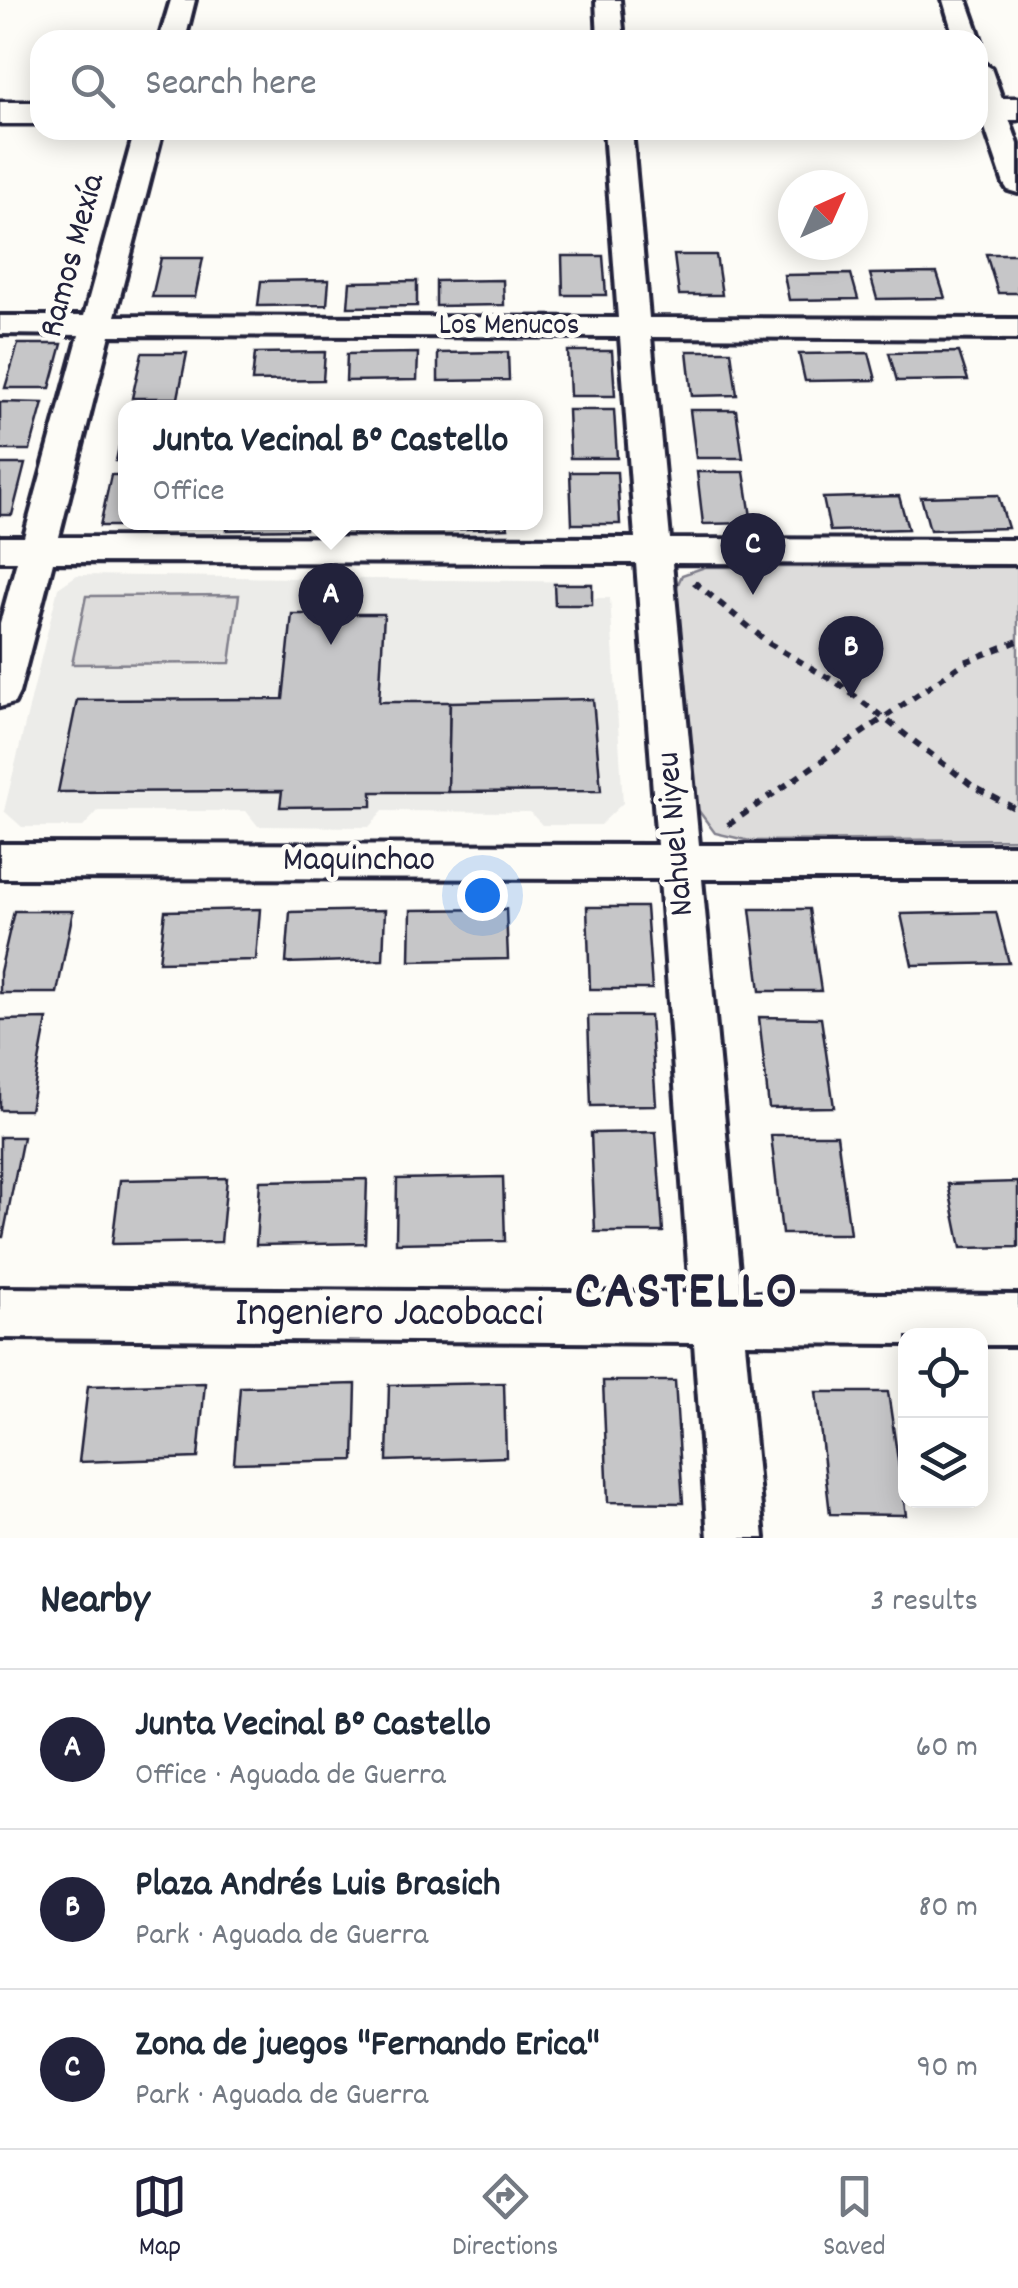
<!DOCTYPE html>
<html lang="en">
<head>
<meta charset="utf-8">
<style>
  body { margin:0; font-family:Dekko,sans-serif; background:#f2f2f3; color:#1f2937 }
  .controls { position:absolute; right:30px; bottom:30px; display:grid; overflow:hidden; border-radius:20px; box-shadow:0 5px 25px #0003 }
  .controls button { width:90px; height:90px; display:grid; place-items:center; padding:0; border:0; border-bottom:2px solid #e0e1e3; background:#fff; color:#1f2937; font:50px sans-serif }
  .compass { position:absolute; left:778px; top:170px; width:90px; height:90px; border-radius:50%; background:#fff; box-shadow:0 5px 25px #0003; rotate:45deg }
  .you { position:absolute; left:482px; top:895px; width:35px; height:35px; margin:-25px; border:8px solid #fff; border-radius:50%; background:#1a73e8; box-shadow:0 0 0 15px #1a73e833 }
  .badge { display:grid; place-items:center; width:65px; height:65px; border-radius:50%; background:#22223b; color:#fff; font-size:32px; font-weight:700 }
  .pin { position:absolute; translate:-50% -82px; filter:drop-shadow(0 2px 5px #0008) }
  .pin::after { content:''; position:absolute; top:52px; width:35px; height:30px; background:inherit; clip-path:polygon(0 0,100% 0,50% 100%) }
  .popup { position:absolute; left:118px; top:400px; width:425px; height:130px; box-sizing:border-box; display:grid; place-content:center; border-radius:20px; background:#fff; filter:drop-shadow(0 2px 8px #0005); font-size:32px; white-space:nowrap; color:#747a83 }
  .popup b { font-size:38px; color:#1f2937 }
  .popup::after { content:''; position:absolute; left:50%; top:100%; margin-left:-20px; border:20px solid transparent; border-top-color:#fff }
  .list { margin:0; padding:0; list-style:none }
  h2 { display:flex; justify-content:space-between; align-items:center; height:130px; margin:0; padding:0 40px; font-size:42px }
  h2 small { font-size:32px; font-weight:400; color:#747a83 }
  .list li { display:grid; grid-template-columns:65px 1fr auto; gap:30px; align-items:center; box-sizing:border-box; height:160px; padding:0 40px; border-top:2px solid #e0e1e3 }
  .list b { display:block; font-size:38px; white-space:nowrap }
  .list p { margin:0; font-size:32px; white-space:nowrap; color:#747a83 }
  .list em { font-size:32px; font-style:normal; color:#747a83 }
  .icon { flex:none; width:55px; height:55px; fill:none; stroke:currentColor; stroke-width:2; stroke-linecap:round; stroke-linejoin:round }
  .map { position:relative; flex:none; width:1018px; height:1538px; overflow:hidden }
  .search { position:absolute; background:#fff; box-shadow:0 5px 25px #0003; left:30px; right:30px; top:30px; height:110px; display:flex; align-items:center; gap:25px; box-sizing:border-box; padding:0 35px; border-radius:30px; color:#747a83; font-size:38px }
  .sheet { height:610px; background:#fff }
  nav { display:flex; justify-content:space-around; align-items:center; box-sizing:border-box; height:140px; border-top:2px solid #e0e1e3; background:#fff; font-size:28px; color:#747a83 }
  nav a { display:grid; justify-items:center; gap:5px }
  nav .on { color:#22223b }
  .map>svg:first-child { display:block }
  .built { fill:#ecece9 }
  .green { fill:#dddcdb; stroke:#807f8b; stroke-width:2.5 }
  .building { fill:#c6c6c8; stroke:#22223b; stroke-width:2.5 }
  .lines { fill:none; stroke-linecap:round; stroke-linejoin:round }
  .street-casing { stroke:#22223b; stroke-width:8 }
  .secondary-casing { stroke:#22223b; stroke-width:7 }
  .path { stroke:#22223b; stroke-width:6; stroke-dasharray:8 8; stroke-linecap:butt }
  .street { fill:#fdfcf7; fill-rule:evenodd }
  .secondary { fill:#fdfcf7; fill-rule:evenodd }
  .labels { text-anchor:middle; dominant-baseline:central; stroke-width:10; stroke-linejoin:round; paint-order:stroke }
  .far-street-label { font-size:30px; fill:#22223b; stroke:#fdfcf7 }
  .street-label { font-size:35px; fill:#22223b; stroke:#fdfcf7 }
  .near-street-label { font-size:42px; fill:#22223b; stroke:#fdfcf7 }
  .near-district-label { font-size:55px; font-weight:bold; letter-spacing:2.5px; fill:#22223b; stroke:#fdfcf7 }
</style>
</head>
<body>
<div class="map">
<svg width="1018" height="1538" viewBox="0 0 1018 1538">
  <rect width="100%" height="100%" fill="#fdfcf7"/>
  <filter id="ink" filterUnits="userSpaceOnUse"><feTurbulence type="fractalNoise" baseFrequency=".01" numOctaves="2"/><feDisplacementMap in="SourceGraphic" scale="20" xChannelSelector="R" yChannelSelector="G"/><feConvolveMatrix kernelMatrix="1 2 1 2 8 2 1 2 1" color-interpolation-filters="sRGB"/></filter>
  <g filter="url(#ink)">
    <!-- built -->
    <path class="built" d="M 77,575 L 593,582 L 594,598 L 610,598 L 623,803 L 600,825 L 542,825 L 530,812 L 383,811 L 369,827 L 258,826 L 246,811 L 98,811 L 83,827 L 22,827 L 4,811 L 58,588 Z"/>
    <!-- green -->
    <g class="green">
      <path d="M 705,567 L 1018,567 L 1018,839 L 750,841 L 715,833 L 693,803 L 674,593 L 682,575 Z"/>
      <path d="M 239,595 L 230,663 L 72,664 L 86,596 Z"/>
    </g>
    <!-- building -->
    <g class="building">
      <path d="M 986,254 L 1018,254 L 1018,293 L 998,293 Z"/>
      <path d="M 674,255 L 716,255 L 722,295 L 679,295 Z"/>
      <path d="M 562,256 L 603,256 L 606,295 L 563,295 Z"/>
      <path d="M 161,258 L 203,258 L 195,297 L 152,297 Z"/>
      <path d="M 937,273 L 945,298 L 877,299 L 870,274 Z"/>
      <path d="M 851,274 L 858,299 L 789,300 L 784,275 Z"/>
      <path d="M 329,280 L 327,305 L 258,306 L 261,281 Z"/>
      <path d="M 503,280 L 504,305 L 436,306 L 436,281 Z"/>
      <path d="M 417,281 L 417,306 L 348,307 L 350,282 Z"/>
      <path d="M 18,344 L 62,344 L 50,388 L 5,388 Z"/>
      <path d="M 568,351 L 612,351 L 615,396 L 570,396 Z"/>
      <path d="M 687,351 L 731,351 L 737,395 L 692,396 Z"/>
      <path d="M 325,352 L 323,380 L 252,381 L 255,353 Z"/>
      <path d="M 508,352 L 509,380 L 438,381 L 438,353 Z"/>
      <path d="M 959,352 L 968,380 L 897,381 L 889,353 Z"/>
      <path d="M 142,353 L 187,353 L 178,398 L 132,398 Z"/>
      <path d="M 418,353 L 417,380 L 346,381 L 347,354 Z"/>
      <path d="M 869,353 L 876,380 L 805,381 L 799,354 Z"/>
      <path d="M 0,402 L 43,403 L 30,450 L 0,450 Z"/>
      <path d="M 568,410 L 614,410 L 617,458 L 570,458 Z"/>
      <path d="M 690,410 L 736,410 L 743,458 L 696,458 Z"/>
      <path d="M 126,413 L 126,461 L 116,461 Z"/>
      <path d="M 0,464 L 25,464 L 12,515 L 0,515 Z"/>
      <path d="M 570,472 L 617,472 L 620,524 L 572,524 Z"/>
      <path d="M 697,472 L 744,472 L 752,523 L 703,524 Z"/>
      <path d="M 111,475 L 126,475 L 126,522 L 150,522 L 149,526 L 100,526 Z"/>
      <path d="M 998,495 L 1008,528 L 930,530 L 921,497 Z"/>
      <path d="M 899,496 L 908,529 L 830,531 L 823,498 Z"/>
      <path d="M 228,522 L 305,522 L 305,529 L 227,530 Z"/>
      <path d="M 330,522 L 408,522 L 408,529 L 329,531 Z"/>
      <path d="M 430,522 L 507,522 L 508,528 L 429,530 Z"/>
      <path d="M 554,584 L 592,584 L 592,605 L 555,605 Z"/>
      <path d="M 292,614 L 384,614 L 379,702 L 450,702 L 448,792 L 372,792 L 372,806 L 280,807 L 282,791 L 58,792 L 77,700 L 283,699 Z"/>
      <path d="M 593,699 L 601,791 L 448,792 L 450,702 Z"/>
      <path d="M 587,907 L 646,907 L 652,989 L 590,989 Z"/>
      <path d="M 260,909 L 256,960 L 159,962 L 165,911 Z"/>
      <path d="M 506,909 L 508,959 L 410,961 L 411,910 Z"/>
      <path d="M 750,909 L 809,909 L 821,991 L 760,991 Z"/>
      <path d="M 385,910 L 383,960 L 286,963 L 290,912 Z"/>
      <path d="M 14,911 L 73,911 L 57,993 L 0,993 L 0,972 Z"/>
      <path d="M 996,912 L 1009,963 L 912,965 L 901,914 Z"/>
      <path d="M 588,1016 L 650,1016 L 656,1105 L 591,1106 Z"/>
      <path d="M 759,1017 L 821,1018 L 834,1107 L 769,1108 Z"/>
      <path d="M 47,1019 L 30,1110 L 0,1110 L 0,1020 Z"/>
      <path d="M 656,1132 L 663,1232 L 595,1232 L 591,1133 Z"/>
      <path d="M 771,1135 L 837,1135 L 850,1234 L 782,1234 Z"/>
      <path d="M 0,1137 L 23,1137 L 3,1237 L 0,1237 Z"/>
      <path d="M 503,1177 L 505,1241 L 396,1243 L 397,1179 Z"/>
      <path d="M 227,1178 L 221,1242 L 112,1244 L 120,1180 Z"/>
      <path d="M 367,1179 L 365,1243 L 256,1245 L 260,1181 Z"/>
      <path d="M 1018,1182 L 1018,1247 L 961,1248 L 948,1184 Z"/>
      <path d="M 603,1381 L 675,1381 L 683,1503 L 608,1502 Z"/>
      <path d="M 205,1383 L 198,1458 L 79,1462 L 88,1386 Z"/>
      <path d="M 504,1383 L 506,1457 L 387,1461 L 389,1385 Z"/>
      <path d="M 356,1384 L 354,1460 L 234,1463 L 240,1387 Z"/>
      <path d="M 816,1392 L 888,1392 L 906,1515 L 830,1514 Z"/>
    </g>
    <g class="lines">
      <defs>
        <g id="street">
          <path d="M 171,0 L 195,0 L 185,40 L 159,40 Z"/>
          <path d="M 596,0 L 620,0 L 624,40 L 598,40 Z"/>
          <path d="M 943,0 L 967,0 L 981,40 L 978,44 L 978,40 L 955,40 Z"/>
          <path d="M 978,60 L 991,68 L 1018,144 L 1018,193 L 1008,190 L 1004,184 L 978,107 Z"/>
          <path d="M 135,130 L 163,130 L 115,316 L 618,318 L 604,130 L 632,130 L 649,318 L 1018,319 L 1018,339 L 651,337 L 670,539 L 1018,540 L 1018,564 L 672,563 L 699,845 L 1018,845 L 1018,879 L 702,879 L 741,1293 L 1018,1295 L 1018,1345 L 980,1345 L 980,1336 L 906,1336 L 906,1344 L 745,1343 L 764,1538 L 708,1538 L 694,1343 L 0,1338 L 0,1288 L 690,1293 L 660,879 L 0,878 L 0,844 L 657,845 L 636,563 L 53,562 L 19,693 L 14,703 L 0,707 L 0,623 L 17,561 L 0,561 L 0,537 L 24,537 L 79,335 L 0,334 L 0,316 L 84,316 ZM 110,335 L 620,337 L 635,538 L 59,537 Z"/>
        </g>
        <g id="secondary">
          <rect x="978" y="98" width="40" height="22"/>
          <rect x="0" y="102" width="40" height="22"/>
        </g>
      </defs>
      <!-- street casing -->
      <use href="#street" class="street-casing"/>
      <!-- secondary casing -->
      <use href="#secondary" class="secondary-casing"/>
      <!-- path -->
      <g class="path">
        <path d="M 694,582 L 770,644 L 839,684 L 974,787 L 1018,810"/>
        <path d="M 728,825 L 965,662 L 1018,641"/>
      </g>
      <!-- street -->
      <use href="#street" class="street"/>
      <!-- secondary -->
      <use href="#secondary" class="secondary"/>
    </g>
  </g>
  <g class="labels">
    <!-- far-street labels -->
    <g class="far-street-label">
      <text x="509" y="327">Los Menucos</text>
    </g>
    <!-- street labels -->
    <g class="street-label">
      <text transform="translate(74 256) rotate(-75)">Ramos Mexía</text>
      <text transform="translate(677 834) rotate(-95)">Nahuel Niyeu</text>
      <text x="359" y="862">Maquinchao</text>
    </g>
    <!-- near-street labels -->
    <g class="near-street-label">
      <text x="389" y="1316">Ingeniero Jacobacci</text>
    </g>
    <!-- near-district labels -->
    <g class="near-district-label">
      <text x="687" y="1295">CASTELLO</text>
    </g>
  </g>
</svg>
<div class="controls">
<button><svg class="icon" aria-label="locate" viewBox="0 0 24 24"><circle cx="12" cy="12" r="6"/><path d="M12 2v4M12 18v4M2 12h4M18 12h4"/></svg></button>
<button><svg class="icon" aria-label="layers" viewBox="0 0 24 24"><path d="M12 4l9 5-9 5-9-5zM3 14l9 5 9-5"/></svg></button>
</div>
<svg class="compass" viewBox="-18 -18 36 36"><path d="M0-13l5 13h-10z" fill="#e53935"/><path d="M0 13l5-13h-10z" fill="#747a83"/></svg>
<div class="you"></div>
<div class="pin badge" style="left:331px;top:645px">A</div>
<div class="popup"><b>Junta Vecinal B° Castello</b>Office</div>
<div class="pin badge" style="left:851px;top:698px">B</div>
<div class="pin badge" style="left:753px;top:595px">C</div>
<div class="search"><svg class="icon" aria-label="search" viewBox="0 0 24 24"><circle cx="10" cy="10" r="6"/><path d="M15 15l6 6"/></svg>Search here</div>
</div>
<section class="sheet">
<h2>Nearby<small>3 results</small></h2>
<ul class="list">
<li><span class="badge">A</span><div><b>Junta Vecinal B° Castello</b><p>Office · Aguada de Guerra</p></div><em>60 m</em></li>
<li><span class="badge">B</span><div><b>Plaza Andrés Luis Brasich</b><p>Park · Aguada de Guerra</p></div><em>80 m</em></li>
<li><span class="badge">C</span><div><b>Zona de juegos &quot;Fernando Erica&quot;</b><p>Park · Aguada de Guerra</p></div><em>90 m</em></li>
</ul>
</section>
<nav>
<a class="on"><svg class="icon" aria-label="map" viewBox="0 0 24 24"><path d="M3 6l6-2 6 2 6-2v14l-6 2-6-2-6 2zM9 4v14M15 6v14"/></svg>Map</a>
<a><svg class="icon" aria-label="directions" viewBox="0 0 24 24"><path d="M12 3l9 9-9 9-9-9zM9 14v-3h6M13 9l2 2-2 2"/></svg>Directions</a>
<a><svg class="icon" aria-label="saved" viewBox="0 0 24 24"><path d="M7 4h10v16l-5-4-5 4z"/></svg>Saved</a>
</nav>
</body>
</html>
